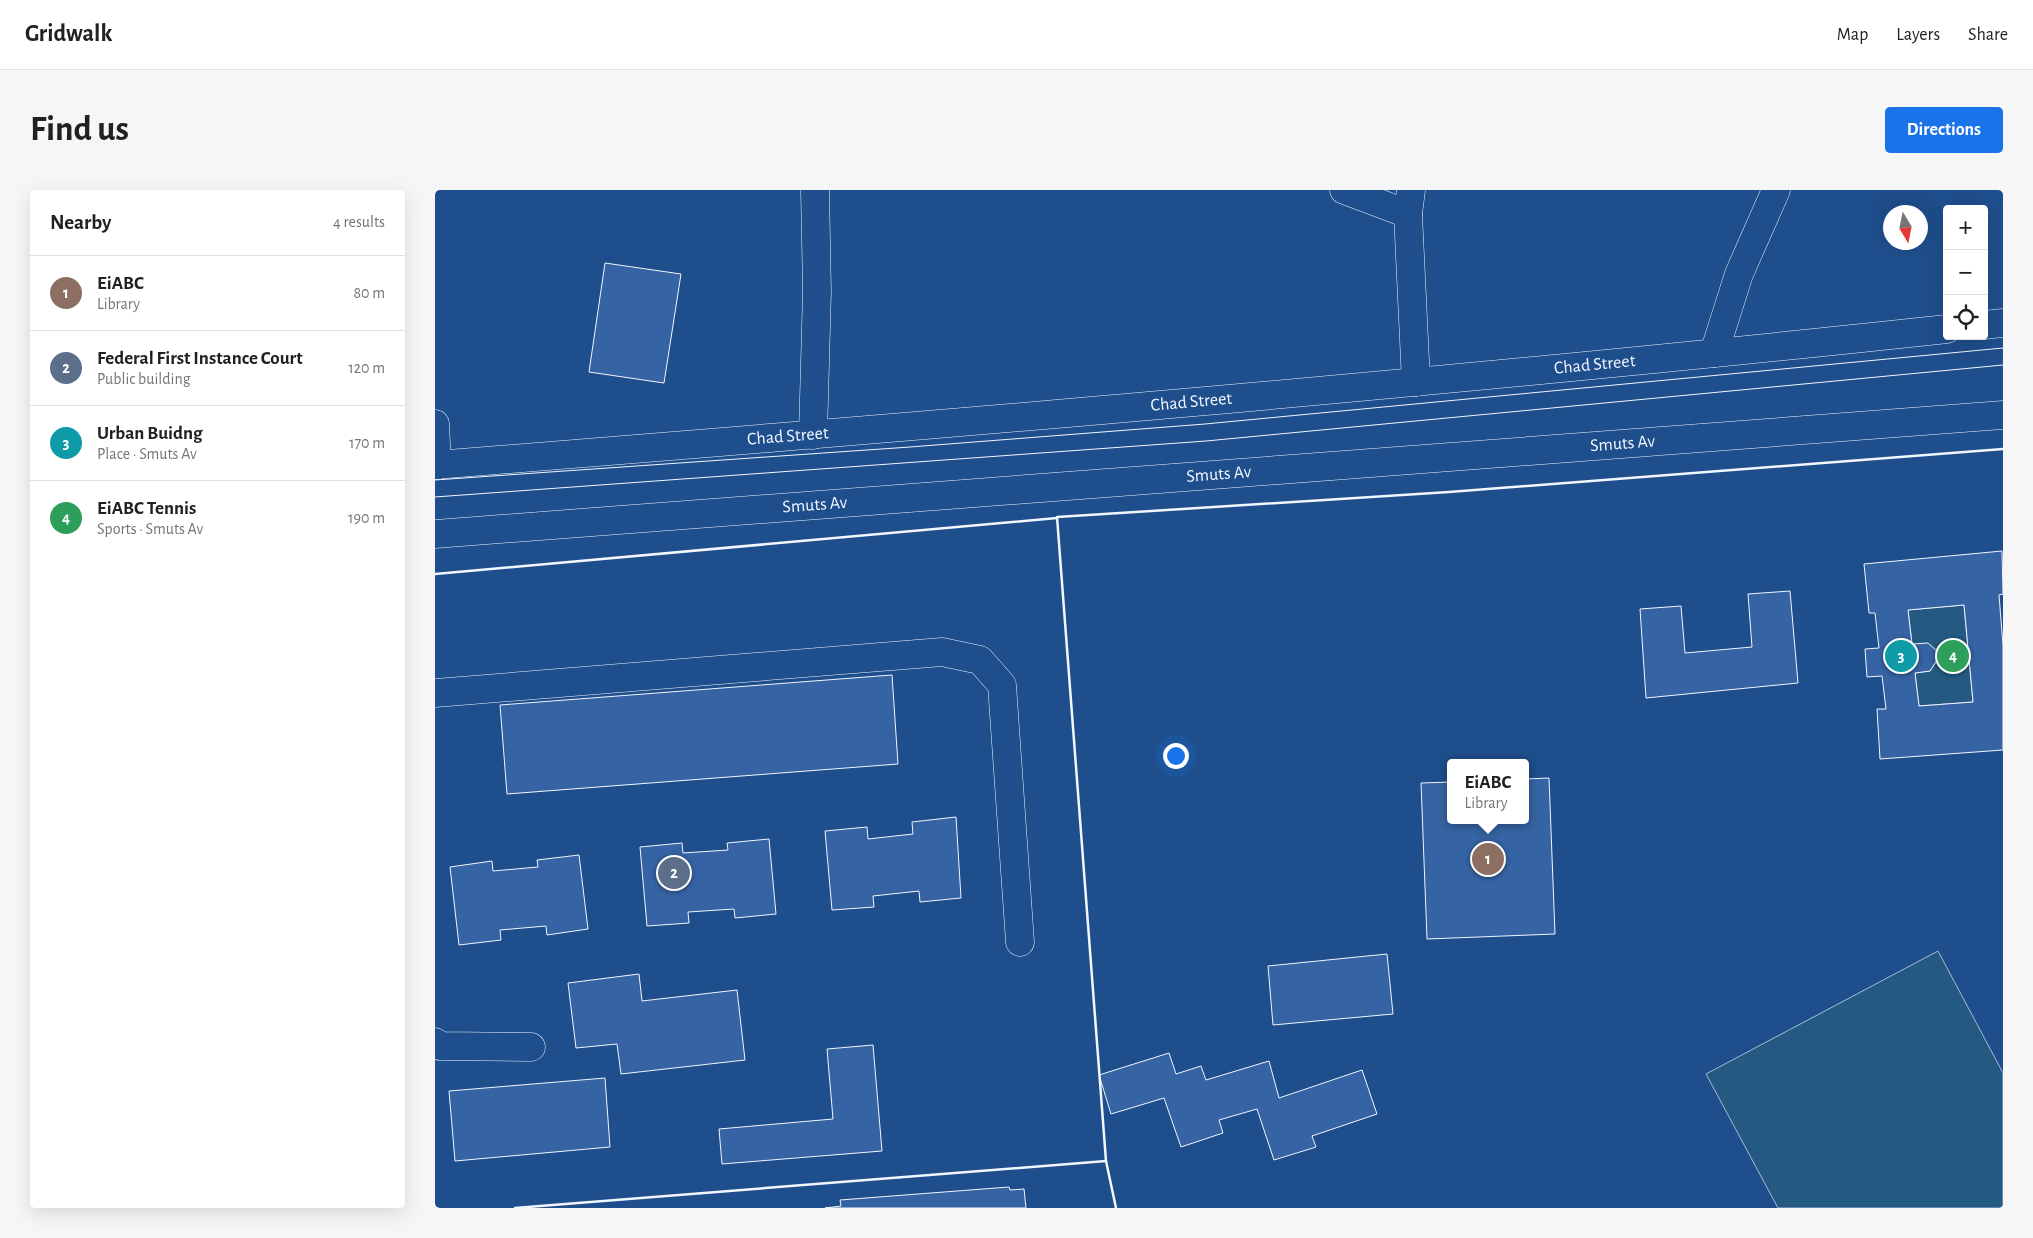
<!DOCTYPE html>
<html lang="en">
<head>
<meta charset="utf-8">
<style>
  body { margin:0; font-family:"Alegreya Sans",sans-serif; background:#f6f6f6; color:#202124 }
  .controls { position:absolute; right:15px; top:15px; display:grid; overflow:hidden; border-radius:5px; box-shadow:0 5px 20px #0002 }
  .controls button { width:45px; height:45px; display:grid; place-items:center; padding:0; border:0; border-bottom:1px solid #e0e0e0; background:#fff; color:#202124; font:25px sans-serif }
  .compass { position:absolute; left:1448px; top:15px; width:45px; height:45px; border-radius:50%; background:#fff; box-shadow:0 5px 20px #0002; rotate:170deg }
  .you { position:absolute; left:740px; top:565px; width:18px; height:18px; margin:-12px; border:4px solid #fff; border-radius:50%; background:#1a73e8; box-shadow:0 0 0 8px #1a73e833 }
  .badge { display:grid; place-items:center; width:32px; height:32px; border-radius:50%; background:#1a73e8; color:#fff; font-size:16px; font-weight:700 }
  .pin { position:absolute; translate:-50% -50%; border:2px solid #fff; box-shadow:0 1px 5px #0006 }
  .popup { position:absolute; left:1012px; top:569px; width:82px; height:65px; box-sizing:border-box; display:grid; place-content:center; border-radius:5px; background:#fff; filter:drop-shadow(0 1px 4px #0005); font-size:16px; white-space:nowrap; color:#757577 }
  .popup b { font-size:19px; color:#202124 }
  .popup::after { content:''; position:absolute; left:50%; top:100%; margin-left:-10px; border:10px solid transparent; border-top-color:#fff }
  .list { margin:0; padding:0; list-style:none }
  h2 { display:flex; justify-content:space-between; align-items:center; height:65px; margin:0; padding:0 20px; font-size:21px }
  h2 small { font-size:16px; font-weight:400; color:#757577 }
  .list li { display:grid; grid-template-columns:32px 1fr auto; gap:15px; align-items:center; box-sizing:border-box; height:75px; padding:0 20px; border-top:1px solid #e0e0e0 }
  .list b { display:block; font-size:19px; white-space:nowrap }
  .list p { margin:0; font-size:16px; white-space:nowrap; color:#757577 }
  .list em { font-size:16px; font-style:normal; color:#757577 }
  .icon { flex:none; width:28px; height:28px; fill:none; stroke:currentColor; stroke-width:2; stroke-linecap:round; stroke-linejoin:round }
  .map { position:relative; flex:none; width:1568px; height:1018px; overflow:hidden; border-radius:5px }
  header { display:flex; align-items:center; gap:30px; box-sizing:border-box; height:70px; padding:0 25px; background:#fff; border-bottom:1px solid #e0e0e0 }
  header strong { font-size:24px }
  nav { display:flex; gap:28px; margin-inline-start:auto; font-size:18px }
  .intro { display:flex; align-items:center; justify-content:space-between; box-sizing:border-box; height:120px; padding:0 30px }
  h1 { margin:0; font-size:35px }
  .button { padding:12px 22px; border-radius:5px; background:#1a73e8; color:#fff; font-size:18px; font-weight:700 }
  main { display:flex; gap:30px; padding:0 30px }
  aside { flex:1; background:#fff; border-radius:5px; box-shadow:0 5px 20px #0002 }
  .map>svg:first-child { display:block }
  .green { fill:#245a82; stroke:#a8bbd7 }
  .building { fill:#3563a3; stroke:#f2f6ff; fill-rule:evenodd }
  .lines { fill:none; stroke-linecap:round; stroke-linejoin:round }
  .minor-casing { stroke:#f2f6ff; stroke-width:29 }
  .major-casing { stroke:#f2f6ff; stroke-width:29 }
  .minor { stroke:#1f4e8c; stroke-width:28 }
  .major { stroke:#1f4e8c; stroke-width:28 }
  .tram { stroke:#f2f6ff; stroke-width:1 }
  .wall { stroke:#f2f6ff; stroke-width:2.5 }
  .labels { text-anchor:middle; dominant-baseline:central; stroke-width:4; stroke-linejoin:round; paint-order:stroke }
  .street-label { font-size:18px; fill:#f2f6ff; stroke:#1f4e8c }
</style>
</head>
<body>
<header>
<strong>Gridwalk</strong>
<nav><a>Map</a><a>Layers</a><a>Share</a></nav>
</header>
<div class="intro"><h1>Find us</h1><a class="button">Directions</a></div>
<main>
<aside>
<h2>Nearby<small>4 results</small></h2>
<ul class="list">
<li><span class="badge" style="background:#8d6e63">1</span><div><b>EiABC</b><p>Library</p></div><em>80 m</em></li>
<li><span class="badge" style="background:#5c6f8a">2</span><div><b>Federal First Instance Court</b><p>Public building</p></div><em>120 m</em></li>
<li><span class="badge" style="background:#0f9aa8">3</span><div><b>Urban Buidng</b><p>Place · Smuts Av</p></div><em>170 m</em></li>
<li><span class="badge" style="background:#2e9e5b">4</span><div><b>EiABC Tennis</b><p>Sports · Smuts Av</p></div><em>190 m</em></li>
</ul>
</aside>
<div class="map">
<svg width="1568" height="1018" viewBox="0 0 1568 1018">
  <rect width="100%" height="100%" fill="#1f4e8c"/>
  <!-- green -->
  <g class="green">
    <path d="M 1529,415 L 1538,512 L 1484,516 L 1480,483 L 1495,481 L 1502,470 L 1502,461 L 1477,454 L 1473,420 Z"/>
    <path d="M 1503,761 L 1568,883 L 1568,1018 L 1343,1018 L 1271,884 Z"/>
  </g>
  <!-- building -->
  <g class="building">
    <path d="M 170,73 L 246,84 L 229,193 L 154,182 Z"/>
    <path d="M 1567,361 L 1568,404 L 1564,405 L 1568,455 L 1568,560 L 1445,569 L 1442,519 L 1451,519 L 1447,486 L 1432,487 L 1430,459 L 1444,458 L 1440,423 L 1434,423 L 1429,374 ZM 1529,415 L 1538,512 L 1484,516 L 1480,483 L 1495,481 L 1502,470 L 1502,461 L 1493,453 L 1477,454 L 1473,420 Z"/>
    <path d="M 1355,401 L 1363,493 L 1211,508 L 1205,419 L 1246,416 L 1250,463 L 1317,457 L 1313,404 Z"/>
    <path d="M 457,485 L 463,574 L 72,604 L 65,515 Z"/>
    <path d="M 1114,588 L 1120,744 L 992,749 L 986,593 L 1016,592 L 1016,630 L 1090,630 L 1090,589 Z"/>
    <path d="M 521,627 L 526,708 L 485,712 L 484,701 L 438,706 L 439,717 L 397,720 L 390,641 L 432,637 L 433,649 L 478,644 L 477,632 Z"/>
    <path d="M 334,649 L 341,724 L 300,728 L 299,719 L 253,722 L 254,733 L 212,736 L 205,657 L 247,653 L 248,663 L 293,660 L 292,653 Z"/>
    <path d="M 144,665 L 153,739 L 112,745 L 111,736 L 65,740 L 66,750 L 24,755 L 15,677 L 57,671 L 58,681 L 103,677 L 102,670 Z"/>
    <path d="M 952,764 L 958,824 L 838,835 L 833,776 Z"/>
    <path d="M 204,784 L 207,811 L 302,800 L 310,870 L 186,884 L 182,854 L 141,858 L 133,793 Z"/>
    <path d="M 438,855 L 447,961 L 287,974 L 284,939 L 398,929 L 392,859 Z"/>
    <path d="M 734,863 L 741,884 L 766,876 L 771,890 L 834,871 L 844,908 L 927,880 L 942,924 L 877,946 L 881,957 L 839,970 L 822,919 L 784,930 L 788,943 L 746,957 L 729,908 L 676,924 L 664,885 Z"/>
    <path d="M 170,888 L 175,957 L 20,971 L 14,901 Z"/>
    <path d="M 574,997 L 575,1000 L 589,999 L 591,1018 L 390,1018 L 406,1016 L 405,1010 Z"/>
  </g>
  <g class="lines">
    <defs>
      <g id="minor">
        <path d="M 909,0 L 973,24"/>
        <path d="M 976,0 L 973,24 L 981,192"/>
        <path d="M 1279,163 L 1304,84 L 1341,0"/>
        <path d="M 0,234 L 2,275"/>
        <path d="M 378,245 L 382,101 L 380,0"/>
        <path d="M 0,503 L 507,462 L 545,470 L 567,495 L 585,752"/>
        <path d="M 0,852 L 5,856 L 96,857"/>
      </g>
      <g id="major">
        <path d="M 1549,135 L 1568,133"/>
        <path id="s1" d="M 0,275 C 504,235 1009,193 1512,139"/>
        <path id="s2" d="M 0,344 L 1568,225"/>
      </g>
    </defs>
    <!-- minor casing -->
    <use href="#minor" class="minor-casing"/>
    <!-- major casing -->
    <use href="#major" class="major-casing"/>
    <!-- minor -->
    <use href="#minor" class="minor"/>
    <!-- major -->
    <use href="#major" class="major"/>
    <!-- tram -->
    <g class="tram">
      <path d="M 0,290 L 475,257 L 770,234 L 1568,158"/>
      <path d="M 0,307 L 771,251 L 1568,175"/>
    </g>
    <!-- wall -->
    <g class="wall">
      <path d="M 0,384 L 622,328"/>
      <path d="M 80,1018 L 671,971"/>
      <path d="M 681,1018 L 671,971 L 622,327 L 1014,302 L 1568,259"/>
    </g>
  </g>
  <g class="labels">
    <!-- street labels -->
    <g class="street-label">
      <text stroke="none"><textPath href="#s1" startOffset="1164">Chad Street</textPath></text>
      <text stroke="none"><textPath href="#s1" startOffset="759">Chad Street</textPath></text>
      <text stroke="none"><textPath href="#s1" startOffset="354">Chad Street</textPath></text>
      <text stroke="none"><textPath href="#s2" startOffset="1191">Smuts Av</textPath></text>
      <text stroke="none"><textPath href="#s2" startOffset="786">Smuts Av</textPath></text>
      <text stroke="none"><textPath href="#s2" startOffset="381">Smuts Av</textPath></text>
    </g>
  </g>
</svg>
<div class="controls">
<button>+</button>
<button>−</button>
<button><svg class="icon" aria-label="locate" viewBox="0 0 24 24"><circle cx="12" cy="12" r="6"/><path d="M12 2v4M12 18v4M2 12h4M18 12h4"/></svg></button>
</div>
<svg class="compass" viewBox="-18 -18 36 36"><path d="M0-13l5 13h-10z" fill="#e53935"/><path d="M0 13l5-13h-10z" fill="#757577"/></svg>
<div class="you"></div>
<div class="pin badge" style="left:1053px;top:669px;background:#8d6e63">1</div>
<div class="popup"><b>EiABC</b>Library</div>
<div class="pin badge" style="left:239px;top:683px;background:#5c6f8a">2</div>
<div class="pin badge" style="left:1466px;top:466px;background:#0f9aa8">3</div>
<div class="pin badge" style="left:1518px;top:466px;background:#2e9e5b">4</div>
</div>
</main>
</body>
</html>
